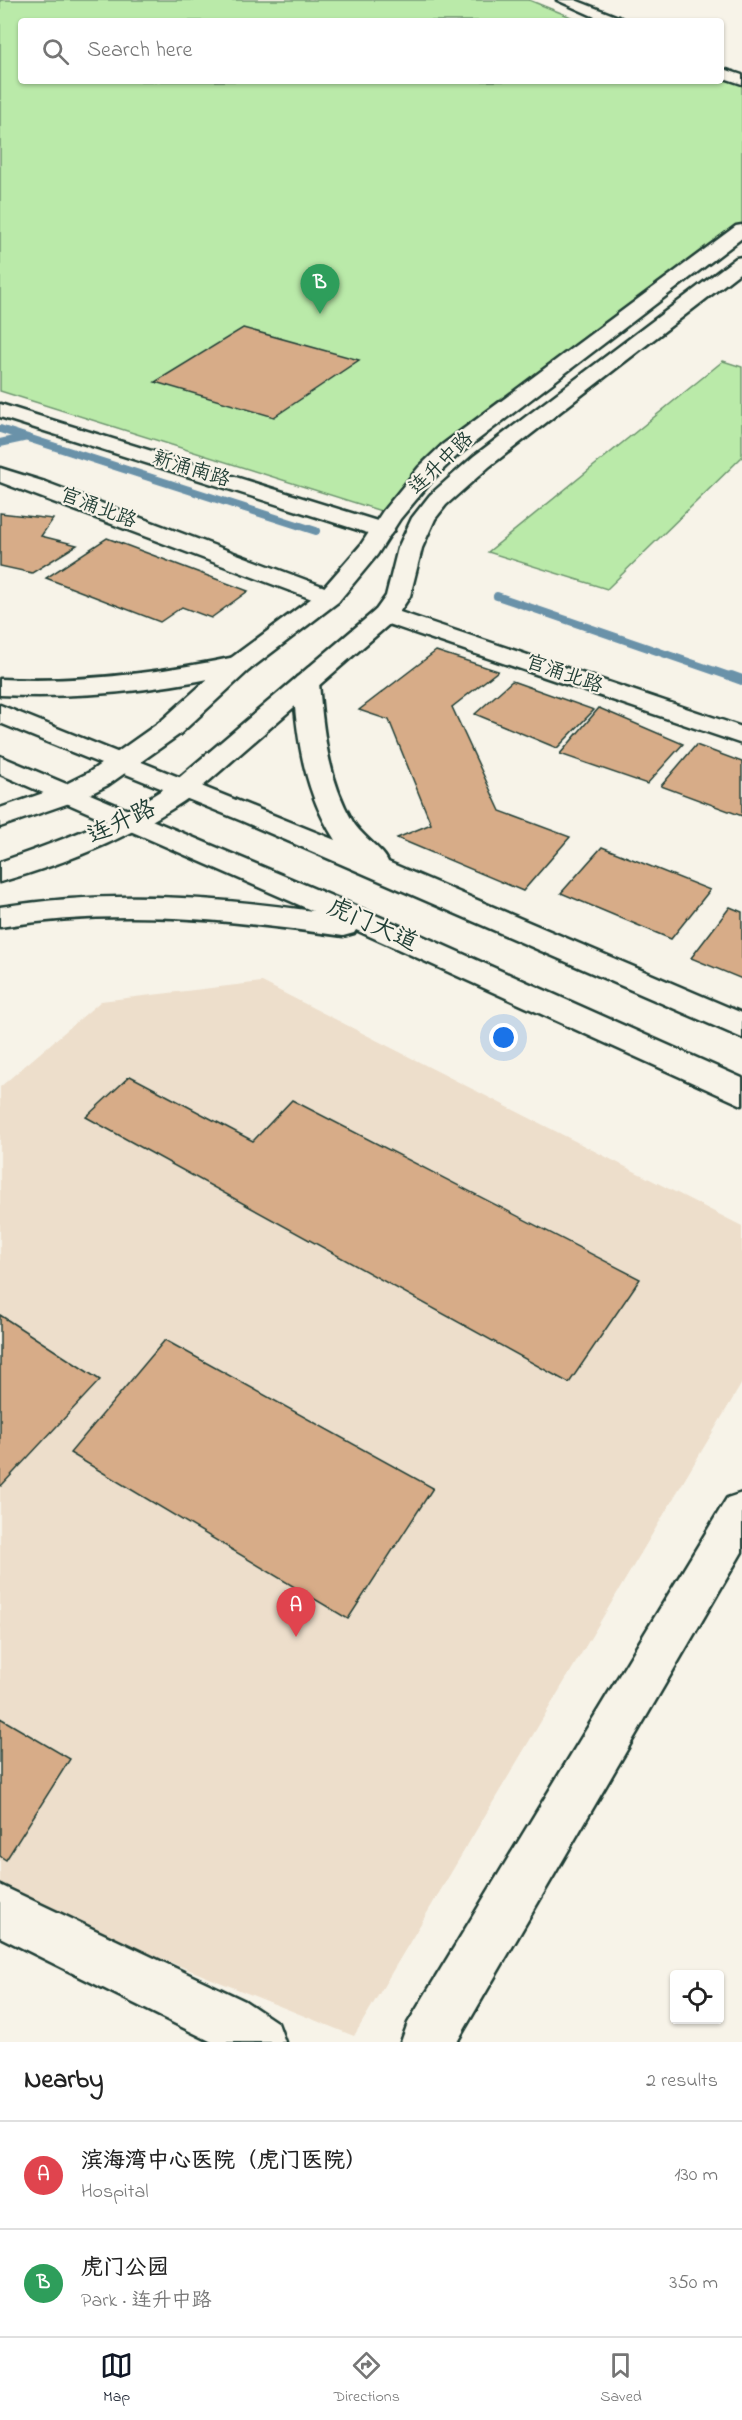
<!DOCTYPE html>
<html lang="en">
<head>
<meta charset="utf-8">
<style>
  body { margin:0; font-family:"Indie Flower","LXGW WenKai TC",sans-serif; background:#f2f2f2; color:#222 }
  .controls { position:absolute; right:18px; bottom:18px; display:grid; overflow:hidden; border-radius:6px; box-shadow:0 2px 4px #0004 }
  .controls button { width:54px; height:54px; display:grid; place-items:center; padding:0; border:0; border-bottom:2px solid #e0e0e0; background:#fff; color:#222; font:30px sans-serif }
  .you { position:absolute; left:504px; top:1038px; width:21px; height:21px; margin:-15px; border:4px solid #fff; border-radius:50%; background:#1a73e8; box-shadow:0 0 0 9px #1a73e833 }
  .badge { display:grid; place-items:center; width:39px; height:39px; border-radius:50%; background:#111827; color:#fff; font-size:20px; font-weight:700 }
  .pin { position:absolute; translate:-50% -50px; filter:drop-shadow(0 2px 3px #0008) }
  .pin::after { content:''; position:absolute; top:32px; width:21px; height:18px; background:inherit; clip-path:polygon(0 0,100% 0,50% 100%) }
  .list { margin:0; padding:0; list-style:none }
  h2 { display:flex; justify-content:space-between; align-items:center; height:78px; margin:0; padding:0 24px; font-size:26px }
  h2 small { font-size:20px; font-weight:400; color:#767676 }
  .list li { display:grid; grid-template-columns:39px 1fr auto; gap:18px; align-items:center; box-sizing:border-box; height:108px; padding:0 24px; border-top:2px solid #e0e0e0 }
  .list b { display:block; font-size:22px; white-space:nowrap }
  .list p { margin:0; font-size:20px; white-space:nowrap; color:#767676 }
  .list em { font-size:20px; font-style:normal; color:#767676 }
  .icon { flex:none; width:33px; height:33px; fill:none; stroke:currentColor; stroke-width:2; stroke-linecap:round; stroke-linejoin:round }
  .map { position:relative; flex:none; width:742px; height:2042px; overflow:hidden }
  .search { position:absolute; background:#fff; box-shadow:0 2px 4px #0004; left:18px; right:18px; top:18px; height:66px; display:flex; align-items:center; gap:15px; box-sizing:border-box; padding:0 21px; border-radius:6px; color:#767676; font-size:22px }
  .sheet { height:294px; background:#fff }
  nav { display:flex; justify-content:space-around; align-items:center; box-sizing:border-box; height:84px; border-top:2px solid #e0e0e0; background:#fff; font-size:16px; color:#767676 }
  nav a { display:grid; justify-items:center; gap:3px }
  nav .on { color:#111827 }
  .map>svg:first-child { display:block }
  .built { fill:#eddecb }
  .green { fill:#baeaa9; stroke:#6c946e; stroke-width:1.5 }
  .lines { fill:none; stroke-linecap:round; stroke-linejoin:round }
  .stream-far1 { stroke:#6b92a9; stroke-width:8 }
  .stream { stroke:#6b92a9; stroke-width:10 }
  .building { fill:#d7ac88; stroke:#1f3d34; stroke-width:1.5 }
  .minor-casing { stroke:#1f3d34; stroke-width:5 }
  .tertiary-casing { stroke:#1f3d34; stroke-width:5 }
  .secondary-casing { stroke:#1f3d34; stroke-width:5 }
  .primary-casing { stroke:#1f3d34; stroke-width:5 }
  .minor { fill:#f7f3e8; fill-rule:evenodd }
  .tertiary { fill:#f7f3e8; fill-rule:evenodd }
  .secondary { fill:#f7f3e8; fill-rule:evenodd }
  .primary { fill:#f7f3e8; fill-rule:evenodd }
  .labels { text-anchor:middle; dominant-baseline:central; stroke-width:4.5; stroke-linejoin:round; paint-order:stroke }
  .far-street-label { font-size:20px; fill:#1f3d34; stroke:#f7f3e8 }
  .street-label { font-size:24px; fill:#1f3d34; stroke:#f7f3e8 }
</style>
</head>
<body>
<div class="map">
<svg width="742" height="2042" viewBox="0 0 742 2042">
  <rect width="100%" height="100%" fill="#f7f3e8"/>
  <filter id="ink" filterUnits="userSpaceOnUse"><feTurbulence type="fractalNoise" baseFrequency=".0167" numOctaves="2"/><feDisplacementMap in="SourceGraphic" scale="12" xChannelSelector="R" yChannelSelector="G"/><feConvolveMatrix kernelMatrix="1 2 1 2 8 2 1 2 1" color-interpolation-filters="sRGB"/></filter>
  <g filter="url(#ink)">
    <!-- built -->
    <path class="built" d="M 262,982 L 742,1226 L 742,1383 L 354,2036 L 28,1905 L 0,1891 L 0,1087 L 101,1001 Z"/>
    <!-- green -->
    <g class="green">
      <path d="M 0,0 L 529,0 L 581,21 L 21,21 L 21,81 L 721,81 L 721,77 L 742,85 L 742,237 L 381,511 L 0,391 Z"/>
      <path d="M 723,361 L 742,367 L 742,457 L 607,589 L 488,552 Z"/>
    </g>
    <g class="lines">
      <!-- stream-far1 -->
      <g class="stream-far1">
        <path d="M 0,429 L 316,531"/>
        <path d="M 0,443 L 23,438"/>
        <path d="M 497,596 L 735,678"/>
      </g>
      <!-- stream -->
      <path class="stream" d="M 731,676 L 742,680"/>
    </g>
    <!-- building -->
    <g class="building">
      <path d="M 243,328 L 359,360 L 274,417 L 155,382 Z"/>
      <path d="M 0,513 L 53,519 L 41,536 L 77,545 L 32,573 L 0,566 Z"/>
      <path d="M 107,538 L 248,591 L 211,618 L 182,607 L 160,622 L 46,578 Z"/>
      <path d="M 436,651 L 498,671 L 452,707 L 500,811 L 570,837 L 523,891 L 397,838 L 431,824 L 389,720 L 359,710 Z"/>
      <path d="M 512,681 L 594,710 L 557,748 L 475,714 Z"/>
      <path d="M 599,708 L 683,744 L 647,784 L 560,754 Z"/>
      <path d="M 696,745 L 742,762 L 742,816 L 661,786 Z"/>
      <path d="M 602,847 L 710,890 L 671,939 L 561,893 Z"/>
      <path d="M 730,907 L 742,912 L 742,979 L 691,958 Z"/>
      <path d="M 130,1076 L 253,1141 L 292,1100 L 640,1279 L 569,1383 L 86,1117 Z"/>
      <path d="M 0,1315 L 100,1380 L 1,1486 L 0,1485 Z"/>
      <path d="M 165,1340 L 433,1488 L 348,1619 L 70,1453 Z"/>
      <path d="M 0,1718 L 70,1759 L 6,1860 L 0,1856 Z"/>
    </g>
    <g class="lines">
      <defs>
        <g id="minor">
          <path d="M 0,404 L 390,525 L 394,530 L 390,535 L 382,537 L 374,535 L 0,417 Z"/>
          <path d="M 0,468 L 45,482 L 338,592 L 341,597 L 338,602 L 329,604 L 320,602 L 0,482 Z"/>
          <path d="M 385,607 L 742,727 L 742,744 L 376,620 L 372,615 L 376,610 Z"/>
          <path d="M 742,1493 L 742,1552 L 457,2042 L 401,2042 L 408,2023 L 727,1498 Z"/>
          <path d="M 0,1885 L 245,2001 L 278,2023 L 285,2042 L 212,2042 L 0,1937 Z"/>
        </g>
        <g id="tertiary">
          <path d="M 557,0 L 575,0 L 621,18 L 623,21 L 604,21 Z"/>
          <path d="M 721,68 L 742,75 L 742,84 L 721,77 Z"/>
        </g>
        <g id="secondary">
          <path d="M 742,225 L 742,238 L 458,455 L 435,477 L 400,519 L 377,555 L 338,602 L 249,670 L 180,734 L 108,785 L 78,800 L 0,827 L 0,808 L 58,788 L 88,773 L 160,722 L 231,658 L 320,592 L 360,546 L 383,511 L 419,467 L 442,445 L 736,226 Z"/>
          <path d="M 742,257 L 742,271 L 490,466 L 446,505 L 435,519 L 422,548 L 410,596 L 394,620 L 194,794 C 137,835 68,863 0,882 L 0,862 C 61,841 120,819 174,782 L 376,610 L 386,596 L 398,548 L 412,518 L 430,495 L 474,456 L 736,258 Z"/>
        </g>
        <g id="primary">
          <path d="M 240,656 L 249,658 L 253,664 L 249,670 C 167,690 84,699 0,695 L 0,679 C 82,683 160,673 240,656 Z"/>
          <path d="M 306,675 L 315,677 L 319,683 C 323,730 328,780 353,822 C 361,836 385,851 388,862 L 742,1013 L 742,1038 L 242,821 L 0,723 L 0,705 L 335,840 C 304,792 297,739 293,683 L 297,677 Z"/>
          <path d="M 0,756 L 353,905 L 742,1078 L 742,1105 L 356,930 L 354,933 L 343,936 C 225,919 119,908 0,927 L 0,907 C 105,890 208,896 313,911 L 0,774 Z"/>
        </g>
      </defs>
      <!-- minor casing -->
      <use href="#minor" class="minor-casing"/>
      <!-- tertiary casing -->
      <use href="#tertiary" class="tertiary-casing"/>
      <!-- secondary casing -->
      <use href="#secondary" class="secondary-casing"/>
      <!-- primary casing -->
      <use href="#primary" class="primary-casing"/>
      <!-- minor -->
      <use href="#minor" class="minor"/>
      <!-- tertiary -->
      <use href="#tertiary" class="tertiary"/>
      <!-- secondary -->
      <use href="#secondary" class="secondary"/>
      <!-- primary -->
      <use href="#primary" class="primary"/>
    </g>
  </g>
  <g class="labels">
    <!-- far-street labels -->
    <g class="far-street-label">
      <text transform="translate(442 464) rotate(-44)">连升中路</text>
      <text transform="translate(191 470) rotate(17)">新涌南路</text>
      <text transform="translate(98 509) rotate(21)">官涌北路</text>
      <text transform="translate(564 675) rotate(19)">官涌北路</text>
    </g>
    <!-- street labels -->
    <g class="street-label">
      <text transform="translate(122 823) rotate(-25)">连升路</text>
      <text transform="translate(372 926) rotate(24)">虎门大道</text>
    </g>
  </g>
</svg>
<div class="controls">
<button><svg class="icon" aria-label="locate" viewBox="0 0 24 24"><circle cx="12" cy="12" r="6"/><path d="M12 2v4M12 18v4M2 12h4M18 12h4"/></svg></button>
</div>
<div class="you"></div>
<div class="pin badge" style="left:296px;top:1637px;background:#e0444e">A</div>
<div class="pin badge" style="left:320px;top:314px;background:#2e9e5b">B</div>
<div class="search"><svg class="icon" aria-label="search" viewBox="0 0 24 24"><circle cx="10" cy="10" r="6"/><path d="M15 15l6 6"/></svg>Search here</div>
</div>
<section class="sheet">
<h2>Nearby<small>2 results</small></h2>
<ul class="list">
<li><span class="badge" style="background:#e0444e">A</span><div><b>滨海湾中心医院（虎门医院）</b><p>Hospital</p></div><em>130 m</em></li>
<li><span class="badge" style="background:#2e9e5b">B</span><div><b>虎门公园</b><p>Park · 连升中路</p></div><em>350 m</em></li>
</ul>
</section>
<nav>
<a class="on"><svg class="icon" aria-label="map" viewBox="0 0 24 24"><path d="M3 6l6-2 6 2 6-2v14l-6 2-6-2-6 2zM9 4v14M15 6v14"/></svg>Map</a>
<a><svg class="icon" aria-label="directions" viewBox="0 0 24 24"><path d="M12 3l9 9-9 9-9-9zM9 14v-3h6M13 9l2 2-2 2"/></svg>Directions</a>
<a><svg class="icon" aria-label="saved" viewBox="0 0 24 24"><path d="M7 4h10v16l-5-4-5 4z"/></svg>Saved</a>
</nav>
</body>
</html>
